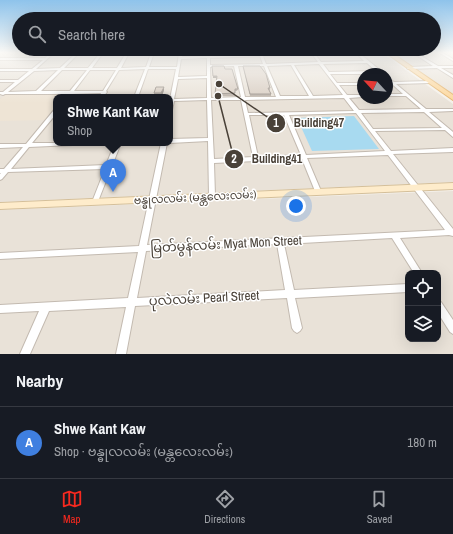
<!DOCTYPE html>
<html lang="en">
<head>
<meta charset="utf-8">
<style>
  body { margin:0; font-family:"Archivo Narrow","Noto Sans Myanmar",sans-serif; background:#242831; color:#f1f3f6 }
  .controls { position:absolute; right:12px; bottom:12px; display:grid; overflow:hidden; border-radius:8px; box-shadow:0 4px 16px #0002 }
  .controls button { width:36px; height:36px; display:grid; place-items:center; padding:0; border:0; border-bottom:1px solid #363941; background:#171b24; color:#f1f3f6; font:20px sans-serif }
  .compass { position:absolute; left:357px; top:68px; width:36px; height:36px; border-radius:50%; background:#171b24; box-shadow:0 4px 16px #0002; rotate:296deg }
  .you { position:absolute; left:296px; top:206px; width:14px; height:14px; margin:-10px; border:3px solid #fff; border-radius:50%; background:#1a73e8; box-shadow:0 0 0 6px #1a73e833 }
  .badge { display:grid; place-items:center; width:26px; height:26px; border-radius:50%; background:#f7291f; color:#fff; font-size:13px; font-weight:700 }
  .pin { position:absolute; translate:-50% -33px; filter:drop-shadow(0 1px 2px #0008) }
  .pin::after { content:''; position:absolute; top:21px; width:14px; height:12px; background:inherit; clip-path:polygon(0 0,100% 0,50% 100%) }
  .popup { position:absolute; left:53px; top:94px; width:120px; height:52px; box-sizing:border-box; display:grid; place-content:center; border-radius:8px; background:#171b24; filter:drop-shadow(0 1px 3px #0005); font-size:13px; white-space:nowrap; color:#9ea1a6 }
  .popup b { font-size:15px; color:#f1f3f6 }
  .popup::after { content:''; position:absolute; left:50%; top:100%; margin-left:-8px; border:8px solid transparent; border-top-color:#171b24 }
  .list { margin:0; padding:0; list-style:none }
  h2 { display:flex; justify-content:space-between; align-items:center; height:52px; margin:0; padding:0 16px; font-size:17px }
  h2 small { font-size:13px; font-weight:400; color:#9ea1a6 }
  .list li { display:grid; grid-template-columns:26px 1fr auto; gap:12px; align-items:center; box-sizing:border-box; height:72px; padding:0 16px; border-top:1px solid #363941 }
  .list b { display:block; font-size:15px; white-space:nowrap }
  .list p { margin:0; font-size:13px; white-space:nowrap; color:#9ea1a6 }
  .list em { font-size:13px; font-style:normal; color:#9ea1a6 }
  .icon { flex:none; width:22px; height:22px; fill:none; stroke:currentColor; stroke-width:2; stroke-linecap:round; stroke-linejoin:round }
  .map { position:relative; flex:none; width:453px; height:354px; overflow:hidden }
  .search { position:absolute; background:#171b24; box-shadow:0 4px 16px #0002; left:12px; right:12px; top:12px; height:44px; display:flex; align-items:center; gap:10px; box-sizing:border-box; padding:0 14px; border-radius:22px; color:#9ea1a6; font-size:15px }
  .sheet { height:124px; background:#171b24 }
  nav { display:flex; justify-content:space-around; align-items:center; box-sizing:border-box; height:56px; border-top:1px solid #363941; background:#171b24; font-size:11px; color:#9ea1a6 }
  nav a { display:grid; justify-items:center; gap:2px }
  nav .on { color:#f7291f }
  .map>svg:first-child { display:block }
  .residential { fill:#e9e2d8; fill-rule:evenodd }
  .education { fill:#eee4d5 }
  .water { fill:#a8daf0 }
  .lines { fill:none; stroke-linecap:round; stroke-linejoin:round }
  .street-casing { stroke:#c3bab0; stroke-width:2 }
  .secondary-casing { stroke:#d4bf9a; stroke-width:2 }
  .primary-casing { stroke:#e3b26a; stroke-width:2 }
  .street { fill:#fff; fill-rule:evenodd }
  .secondary { fill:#feeccb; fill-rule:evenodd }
  .primary { fill:#fdd79b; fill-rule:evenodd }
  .wall { fill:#bbb1a8 }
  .shaded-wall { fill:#989088 }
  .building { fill:#d9cec3; stroke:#989088 }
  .labels { text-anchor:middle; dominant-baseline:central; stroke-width:3; stroke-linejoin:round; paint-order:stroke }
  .street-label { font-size:11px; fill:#494138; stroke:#fff }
  .near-street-label { font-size:13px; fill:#494138; stroke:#fff }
  .leader { fill:none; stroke:#494138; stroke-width:1.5 }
  .callout-dot { fill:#494138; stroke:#fff; stroke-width:1.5 }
  .mark-label { font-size:12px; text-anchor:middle; font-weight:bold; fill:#fff }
  .callout-label { font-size:12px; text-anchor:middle; font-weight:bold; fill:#494138; stroke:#fff; stroke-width:3; stroke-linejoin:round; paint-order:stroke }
</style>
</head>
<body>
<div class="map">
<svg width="453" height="354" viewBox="0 0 453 354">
  <rect width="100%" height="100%" fill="#f5f1ea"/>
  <!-- residential -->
  <g class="residential">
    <path d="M 0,53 L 382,53 L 453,104 L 453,182 L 0,202 ZM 363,74 L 387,74 L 387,98 L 363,98 ZM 56,97 L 170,97 L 170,143 L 56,143 Z"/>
    <path d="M 392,53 L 453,53 L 453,95 Z"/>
    <path d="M 453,191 L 453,354 L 0,354 L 0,210 ZM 408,273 L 438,273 L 438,339 L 408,339 Z"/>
  </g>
  <!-- education -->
  <path class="education" d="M 6,94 L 68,94 L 65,97 L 56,97 L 56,108 L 46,120 L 0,121 L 0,99 Z"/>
  <!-- water -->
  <path class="water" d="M 354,116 L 379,149 L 312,151 L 297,118 Z"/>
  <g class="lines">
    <defs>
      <g id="street">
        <path d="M 51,53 L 54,53 L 36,69 L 60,68 L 76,53 L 79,53 L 64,68 L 88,68 L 100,53 L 103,53 L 92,68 L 117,68 L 126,53 L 129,53 L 121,68 L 146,67 L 151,53 L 154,53 L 149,67 L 177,67 L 179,53 L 183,53 L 182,57 L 207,56 L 206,53 L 210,53 L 210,56 L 296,53 L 327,53 L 315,54 L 321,62 L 364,61 L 356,53 L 359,53 L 381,71 L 381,74 L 330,74 L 337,83 L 363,83 L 363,85 L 339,85 L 347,95 L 363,95 L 363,97 L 349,98 L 359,110 L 421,109 L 406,96 L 387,96 L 387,94 L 403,94 L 392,84 L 390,84 L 390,82 L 387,80 L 387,77 L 394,82 L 431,81 L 431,83 L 430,83 L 396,84 L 426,109 L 453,109 L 453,111 L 429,112 L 453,132 L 453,137 L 445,130 L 375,131 L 391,151 L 453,148 L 453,152 L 393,154 L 453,229 L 453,236 L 449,235 L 400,238 L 422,273 L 414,273 L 392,238 L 284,244 L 294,290 L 408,284 L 408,292 L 295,298 L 302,328 L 300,331 L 297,333 L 294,331 L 292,328 L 287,298 L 135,306 L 126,354 L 116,354 L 126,307 L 49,311 L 30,354 L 20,354 L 39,311 L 0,313 L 0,305 L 128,298 L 138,252 L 0,259 L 0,253 L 139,246 L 161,143 L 167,143 L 147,245 L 445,230 L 388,155 L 307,158 L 321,191 L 318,193 L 315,191 L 302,159 L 214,163 L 215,196 L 212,198 L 210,197 L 209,196 L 208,141 L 170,143 L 170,139 L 208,138 L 207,100 L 174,101 L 172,110 L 170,111 L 170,99 L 176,69 L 148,69 L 138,97 L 134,97 L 145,69 L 119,70 L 106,91 L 107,92 L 103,97 L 99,97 L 101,93 L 72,94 L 69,97 L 65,97 L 68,94 L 5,94 L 3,95 L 0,94 L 0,92 L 3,92 L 15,82 L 0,82 L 0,80 L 18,80 L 29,71 L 0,71 L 0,69 L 32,69 L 43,60 L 0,60 L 0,58 L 45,58 ZM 312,54 L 318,62 L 266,64 L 263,56 ZM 260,56 L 263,64 L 210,65 L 210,58 ZM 207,58 L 207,76 L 178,77 L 181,59 ZM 367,63 L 376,71 L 329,72 L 323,64 ZM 319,64 L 343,95 L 313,96 L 294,65 ZM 291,65 L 309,96 L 280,96 L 267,66 ZM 234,66 L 241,97 L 211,98 L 210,67 ZM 238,66 L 264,66 L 276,97 L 245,97 ZM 58,70 L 36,91 L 8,92 L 34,71 ZM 62,70 L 87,70 L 70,91 L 41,91 ZM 90,70 L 116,70 L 103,91 L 74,91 ZM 207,78 L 207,98 L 174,99 L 178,79 ZM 344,98 L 354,111 L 248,113 L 245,100 ZM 211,100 L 241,100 L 253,157 L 214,159 ZM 424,112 L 442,128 L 373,129 L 361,113 ZM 356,113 L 385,151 L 306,155 L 289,115 ZM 249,115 L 284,115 L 301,155 L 258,157 ZM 277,244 L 285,290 L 137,298 L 146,251 Z"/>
        <path d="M 413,53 L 416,53 L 438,66 L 453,66 L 453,68 L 441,68 L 453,75 L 453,78 L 437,68 L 408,69 L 407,68 L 409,67 L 433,66 Z"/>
        <path d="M 440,53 L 443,53 L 453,59 L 453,61 Z"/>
        <path d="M 54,110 L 56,110 L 56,114 L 32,143 L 96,143 L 95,144 L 29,147 L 11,169 L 106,165 L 115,143 L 121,143 L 97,204 L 93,204 L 92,202 L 105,169 L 8,172 L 2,179 L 0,180 L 0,174 L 1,173 L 0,173 L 0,169 L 4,169 L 23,147 L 0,148 L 0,144 L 26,144 Z"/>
        <path d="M 438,301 L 441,302 L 453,320 L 453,334 L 450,332 L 438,313 Z"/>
      </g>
      <path id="secondary" d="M 453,183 L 453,189 L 0,209 L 0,203 Z"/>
      <path id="primary" d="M 386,53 L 392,53 L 453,95 L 453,100 Z"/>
    </defs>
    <!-- street casing -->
    <use href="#street" class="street-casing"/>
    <!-- secondary casing -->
    <use href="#secondary" class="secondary-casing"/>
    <!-- primary casing -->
    <use href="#primary" class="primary-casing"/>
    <!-- street -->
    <use href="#street" class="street"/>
    <!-- secondary -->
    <use href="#secondary" class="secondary"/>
    <!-- primary -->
    <use href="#primary" class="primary"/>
  </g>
  <!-- wall -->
  <g class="wall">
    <path d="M 212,66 L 225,69 L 238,89 L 237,91 L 235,91 L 235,96 L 215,96 L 216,78 L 213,78 Z"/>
    <path d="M 243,66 L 270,88 L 270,90 L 269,90 L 271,94 L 271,96 L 250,96 Z"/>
    <path d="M 164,90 L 162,96 L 154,96 L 154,93 Z"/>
  </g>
  <!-- shaded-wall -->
  <g class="shaded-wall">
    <rect x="213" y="76" width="4" height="2"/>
    <path d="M 164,87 L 164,90 L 162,96 L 161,93 Z"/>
  </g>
  <!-- building -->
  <g class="building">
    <path d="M 212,66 L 224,66 L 225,69 L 232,69 L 238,89 L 235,89 L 235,93 L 215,94 L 217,76 L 213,76 Z"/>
    <path d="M 243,66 L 260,66 L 266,74 L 270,88 L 268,88 L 271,94 L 250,94 Z"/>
    <path d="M 156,87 L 164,87 L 161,93 L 154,93 Z"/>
  </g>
  <!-- sky -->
  <linearGradient id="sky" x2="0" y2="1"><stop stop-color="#8ec3eb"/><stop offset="0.51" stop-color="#faf9f6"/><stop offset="1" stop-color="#faf9f6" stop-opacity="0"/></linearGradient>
  <rect width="453" height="103" fill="url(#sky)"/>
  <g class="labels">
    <!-- street labels -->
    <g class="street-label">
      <text transform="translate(195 197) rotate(-3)">ဗန္ဓုလလမ်း (မန္တလေးလမ်း)</text>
    </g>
    <!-- near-street labels -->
    <g class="near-street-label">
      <text transform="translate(226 244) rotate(-3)">မြတ်မွန်လမ်း Myat Mon Street</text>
      <text transform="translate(204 298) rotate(-3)">ပုလဲလမ်း Pearl Street</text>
    </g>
  </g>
  <!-- callouts -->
  <path class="leader" d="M219 84L276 123M218 96L234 159"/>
  <g class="callout-dot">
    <circle cx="219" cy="84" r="4"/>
    <circle cx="218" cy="96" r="4"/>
    <circle cx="276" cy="123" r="10"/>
    <circle cx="234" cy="159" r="10"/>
  </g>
  <g class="mark-label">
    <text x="276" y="127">1</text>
    <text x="234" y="163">2</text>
  </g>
  <g class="callout-label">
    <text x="319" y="127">Building47</text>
    <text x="277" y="163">Building41</text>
  </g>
</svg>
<div class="controls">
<button><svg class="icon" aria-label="locate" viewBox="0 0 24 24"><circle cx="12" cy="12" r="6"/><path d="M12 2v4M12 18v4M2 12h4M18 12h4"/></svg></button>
<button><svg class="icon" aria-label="layers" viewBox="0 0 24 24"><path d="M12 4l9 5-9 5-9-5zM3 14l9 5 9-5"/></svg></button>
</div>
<svg class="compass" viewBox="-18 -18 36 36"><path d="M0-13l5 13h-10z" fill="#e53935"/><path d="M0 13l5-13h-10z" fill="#9ea1a6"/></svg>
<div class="you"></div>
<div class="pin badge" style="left:113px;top:192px;background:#3f7fe0">A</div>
<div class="popup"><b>Shwe Kant Kaw</b>Shop</div>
<div class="search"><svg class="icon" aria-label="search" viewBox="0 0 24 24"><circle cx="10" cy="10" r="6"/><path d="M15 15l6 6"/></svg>Search here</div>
</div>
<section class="sheet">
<h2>Nearby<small></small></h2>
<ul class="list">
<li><span class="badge" style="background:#3f7fe0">A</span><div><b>Shwe Kant Kaw</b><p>Shop · ဗန္ဓုလလမ်း (မန္တလေးလမ်း)</p></div><em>180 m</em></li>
</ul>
</section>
<nav>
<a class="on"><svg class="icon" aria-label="map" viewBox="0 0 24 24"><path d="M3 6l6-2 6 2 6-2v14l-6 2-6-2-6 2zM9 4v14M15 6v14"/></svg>Map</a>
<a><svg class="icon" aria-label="directions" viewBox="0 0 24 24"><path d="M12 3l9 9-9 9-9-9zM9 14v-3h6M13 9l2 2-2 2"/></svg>Directions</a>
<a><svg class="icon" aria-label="saved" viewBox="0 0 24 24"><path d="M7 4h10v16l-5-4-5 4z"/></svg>Saved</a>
</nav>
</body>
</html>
